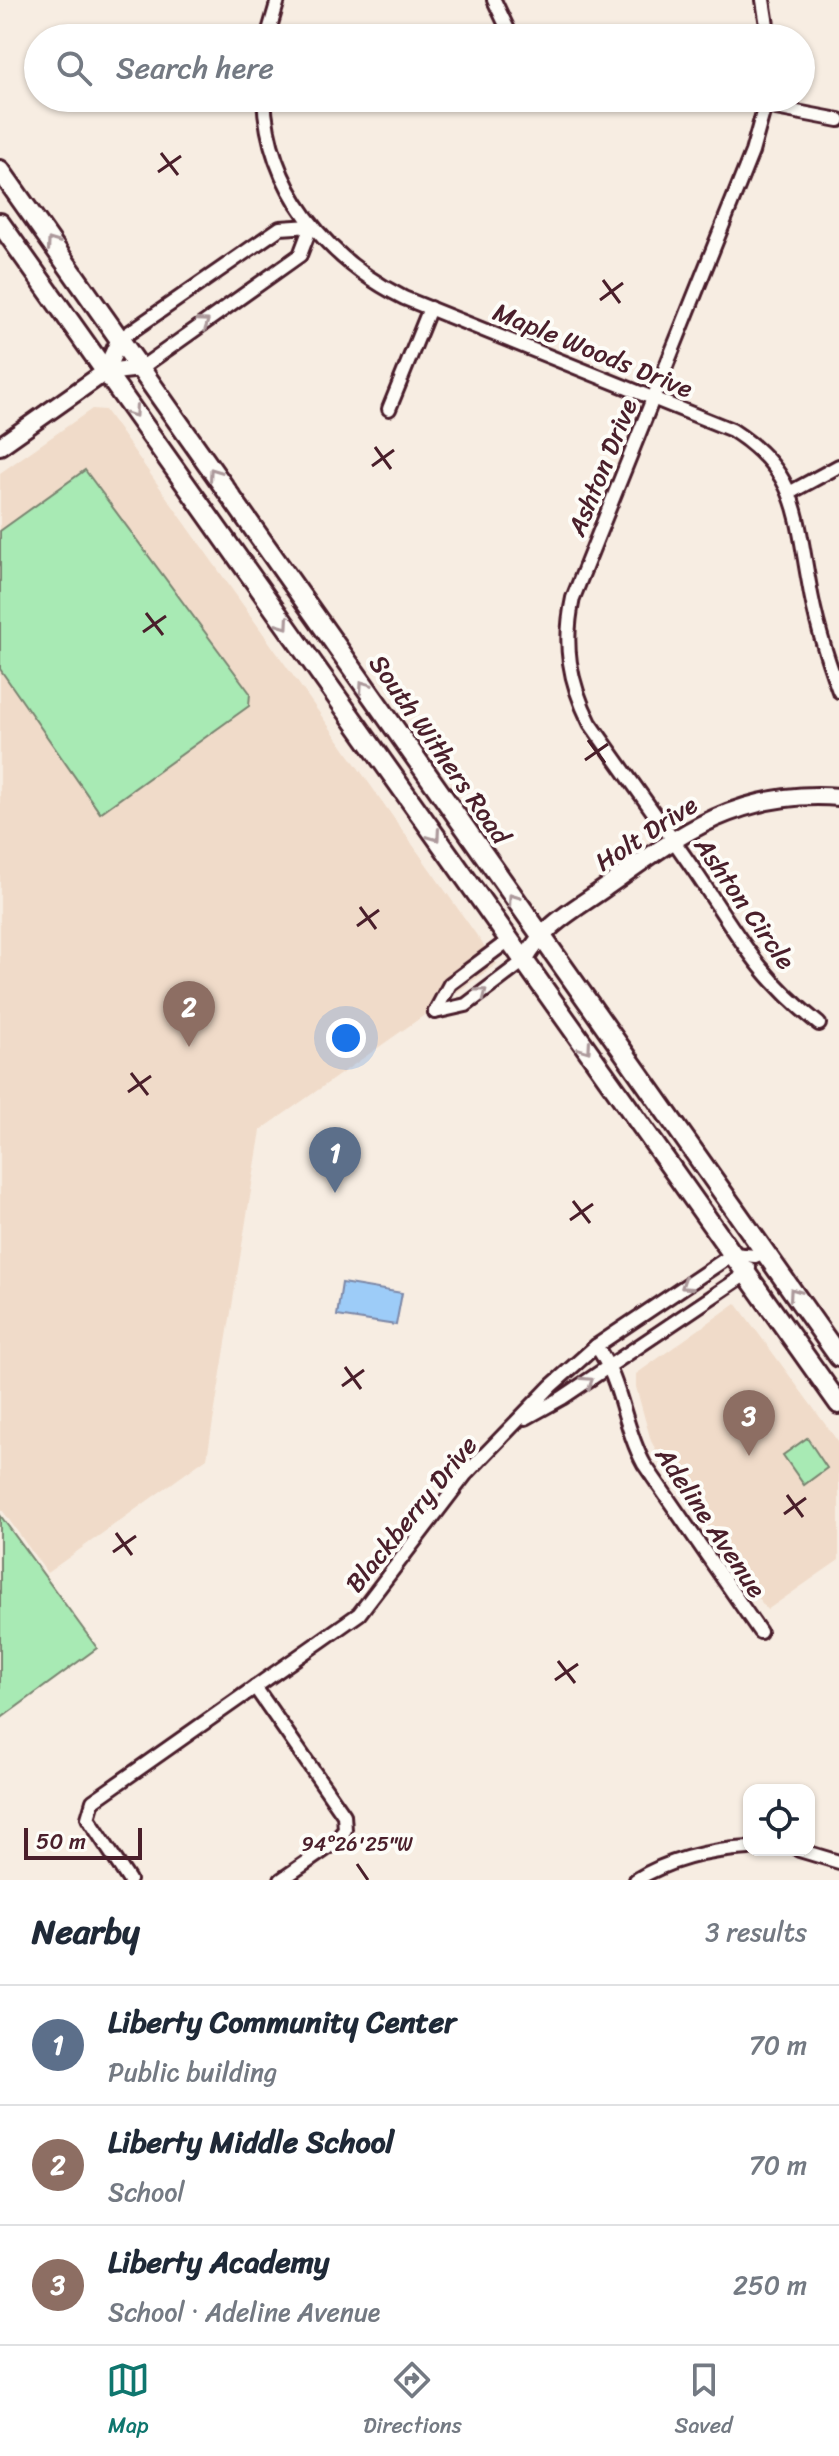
<!DOCTYPE html>
<html lang="en">
<head>
<meta charset="utf-8">
<style>
  body { margin:0; font-family:Sriracha,sans-serif; background:#f6f6f7; color:#1f2937 }
  .controls { position:absolute; right:24px; bottom:24px; display:grid; overflow:hidden; border-radius:16px; box-shadow:0 2px 6px #0004 }
  .controls button { width:72px; height:72px; display:grid; place-items:center; padding:0; border:0; border-bottom:2px solid #e0e1e3; background:#fff; color:#1f2937; font:40px sans-serif }
  .scale { position:absolute; left:24px; bottom:20px; width:118px; box-sizing:border-box; padding-left:8px; border:4px solid #4a1f2b; border-top:0; font-size:22px; line-height:28px; white-space:nowrap; color:#4a1f2b; -webkit-text-stroke:6px #fdfcf7; paint-order:stroke }
  .you { position:absolute; left:346px; top:1038px; width:28px; height:28px; margin:-20px; border:6px solid #fff; border-radius:50%; background:#1a73e8; box-shadow:0 0 0 12px #1a73e833 }
  .badge { display:grid; place-items:center; width:52px; height:52px; border-radius:50%; background:#0f766e; color:#fff; font-size:26px; font-weight:700 }
  .pin { position:absolute; translate:-50% -66px; filter:drop-shadow(0 2px 4px #0008) }
  .pin::after { content:''; position:absolute; top:42px; width:28px; height:24px; background:inherit; clip-path:polygon(0 0,100% 0,50% 100%) }
  .list { margin:0; padding:0; list-style:none }
  h2 { display:flex; justify-content:space-between; align-items:center; height:104px; margin:0; padding:0 32px; font-size:34px }
  h2 small { font-size:26px; font-weight:400; color:#747a83 }
  .list li { display:grid; grid-template-columns:52px 1fr auto; gap:24px; align-items:center; box-sizing:border-box; height:120px; padding:0 32px; border-top:2px solid #e0e1e3 }
  .list b { display:block; font-size:30px; white-space:nowrap }
  .list p { margin:0; font-size:26px; white-space:nowrap; color:#747a83 }
  .list em { font-size:26px; font-style:normal; color:#747a83 }
  .icon { flex:none; width:44px; height:44px; fill:none; stroke:currentColor; stroke-width:2; stroke-linecap:round; stroke-linejoin:round }
  .map { position:relative; flex:none; width:839px; height:1880px; overflow:hidden }
  .search { position:absolute; background:#fff; box-shadow:0 2px 6px #0004; left:24px; right:24px; top:24px; height:88px; display:flex; align-items:center; gap:20px; box-sizing:border-box; padding:0 28px; border-radius:44px; color:#747a83; font-size:30px }
  .sheet { height:464px; background:#fff }
  nav { display:flex; justify-content:space-around; align-items:center; box-sizing:border-box; height:112px; border-top:2px solid #e0e1e3; background:#fff; font-size:22px; color:#747a83 }
  nav a { display:grid; justify-items:center; gap:4px }
  nav .on { color:#0f766e }
  .map>svg:first-child { display:block }
  .built { fill:#f0dbc9 }
  .green { fill:#a8eab4; stroke:#798470; stroke-width:2 }
  .water { fill:#9dccf8; stroke:#7c87a6; stroke-width:2 }
  .lines { fill:none; stroke-linecap:round; stroke-linejoin:round }
  .minor-casing { stroke:#4a1f2b; stroke-width:18 }
  .tertiary-casing { stroke:#4a1f2b; stroke-width:22 }
  .secondary-casing { stroke:#4a1f2b; stroke-width:24 }
  .minor { stroke:#fdfcf7; stroke-width:12 }
  .tertiary { stroke:#fdfcf7; stroke-width:16 }
  .secondary { stroke:#fdfcf7; stroke-width:18 }
  .oneway { stroke:#ac999b }
  .ticks { fill:none; stroke:#4a1f2b; stroke-width:3 }
  .labels { text-anchor:middle; dominant-baseline:central; stroke-width:8; stroke-linejoin:round; paint-order:stroke }
  .street-label { font-size:26px; fill:#4a1f2b; stroke:#fdfcf7 }
  .ticks-label { font-size:20px; text-anchor:middle; fill:#4a1f2b; stroke:#fdfcf7; stroke-width:8; stroke-linejoin:round; paint-order:stroke }
</style>
</head>
<body>
<div class="map">
<svg width="839" height="1880" viewBox="0 0 839 1880">
  <rect width="100%" height="100%" fill="#f7ede2"/>
  <filter id="ink" filterUnits="userSpaceOnUse"><feTurbulence type="fractalNoise" baseFrequency=".0125" numOctaves="2"/><feDisplacementMap in="SourceGraphic" scale="16" xChannelSelector="R" yChannelSelector="G"/><feConvolveMatrix kernelMatrix="1 2 1 2 8 2 1 2 1" color-interpolation-filters="sRGB"/></filter>
  <g filter="url(#ink)">
    <!-- built -->
    <g class="built">
      <path d="M 92,409 L 105,410 L 497,964 L 261,1130 L 207,1458 L 47,1573 L 0,1507 L 0,473 Z"/>
      <path d="M 736,1303 L 839,1443 L 839,1560 L 767,1610 L 667,1470 L 651,1441 L 636,1387 L 636,1374 Z"/>
    </g>
    <!-- green -->
    <g class="green">
      <path d="M 85,470 L 250,693 L 249,706 L 100,813 L 0,669 L 0,531 Z"/>
      <path d="M 807,1438 L 827,1468 L 804,1485 L 783,1455 Z"/>
      <path d="M 0,1515 L 97,1648 L 0,1719 Z"/>
    </g>
    <!-- water -->
    <path class="water" d="M 342,1283 L 402,1293 L 396,1325 L 337,1316 Z"/>
    <g class="lines">
      <defs>
        <g id="minor">
          <path d="M 494,0 L 512,38"/>
          <path d="M 763,0 L 769,38"/>
          <path d="M 267,38 L 278,0"/>
          <path d="M 264,98 C 268,188 326,259 404,298 L 732,430 C 798,472 796,514 809,583 C 815,620 826,656 839,691"/>
          <path d="M 767,98 L 752,152 L 573,598 C 563,644 569,681 590,723 C 625,773 661,822 696,873 C 738,935 757,975 819,1024"/>
          <path d="M 765,106 L 839,120"/>
          <path d="M 120,339 L 280,228 L 311,226 L 300,255 L 141,368"/>
          <path d="M 389,409 L 430,308"/>
          <path d="M 791,492 L 839,466"/>
          <path d="M 435,1012 L 450,984 L 509,940"/>
          <path d="M 435,1012 L 466,1005 L 524,961"/>
          <path d="M 596,1346 C 622,1381 623,1426 644,1464 L 760,1632"/>
          <path d="M 526,1418 L 562,1398 L 746,1274 L 749,1268"/>
          <path d="M 255,1687 L 344,1815 L 345,1830 L 330,1846 L 281,1880"/>
          <path d="M 799,1850 L 839,1862"/>
          <path d="M 129,1880 L 88,1818 L 93,1801 L 359,1614 L 465,1475 L 551,1386 L 596,1346 L 733,1254 L 755,1256 L 764,1252"/>
          <path d="M 636,1880 C 670,1859 710,1850 749,1848"/>
        </g>
        <g id="tertiary">
          <path d="M 105,372 L 120,339"/>
          <path d="M 0,446 L 105,372 L 141,368"/>
          <path d="M 524,961 C 545,924 571,912 605,888 C 681,833 740,789 839,797"/>
        </g>
        <g id="secondary">
          <path d="M 0,170 L 839,1357"/>
          <path d="M 0,223 L 839,1404"/>
        </g>
      </defs>
      <!-- minor casing -->
      <use href="#minor" class="minor-casing"/>
      <!-- tertiary casing -->
      <use href="#tertiary" class="tertiary-casing"/>
      <!-- secondary casing -->
      <use href="#secondary" class="secondary-casing"/>
      <!-- minor -->
      <use href="#minor" class="minor"/>
      <!-- tertiary -->
      <use href="#tertiary" class="tertiary"/>
      <!-- secondary -->
      <use href="#secondary" class="secondary"/>
    </g>
    <!-- one-way arrows -->
    <defs><path id="oneway-chevron" d="M-2-3.5L2.5 0L-2 3.5" fill="none" stroke-width="1.6" stroke-linecap="round" stroke-linejoin="round" transform="scale(2)"/></defs>
    <g class="oneway">
      <use href="#oneway-chevron" transform="translate(52 243) rotate(-125)"/>
      <use href="#oneway-chevron" transform="translate(204 323) rotate(-35)"/>
      <use href="#oneway-chevron" transform="translate(133 412) rotate(55)"/>
      <use href="#oneway-chevron" transform="translate(214 473) rotate(-125)"/>
      <use href="#oneway-chevron" transform="translate(284 624) rotate(55)"/>
      <use href="#oneway-chevron" transform="translate(364 686) rotate(-125)"/>
      <use href="#oneway-chevron" transform="translate(435 836) rotate(55)"/>
      <use href="#oneway-chevron" transform="translate(513 899) rotate(-125)"/>
      <use href="#oneway-chevron" transform="translate(482 993) rotate(-38)"/>
      <use href="#oneway-chevron" transform="translate(586 1048) rotate(55)"/>
      <use href="#oneway-chevron" transform="translate(686 1285) rotate(146)"/>
      <use href="#oneway-chevron" transform="translate(794 1293) rotate(-125)"/>
      <use href="#oneway-chevron" transform="translate(588 1382) rotate(-33)"/>
    </g>
  </g>
  <!-- ticks -->
  <path class="ticks" d="M 161,153 L 178,175M 158,172 L 181,156M 603,280 L 620,303M 600,300 L 623,283M 375,447 L 391,469M 372,466 L 394,450M 146,613 L 163,635M 143,632 L 166,616M 588,740 L 605,763M 585,760 L 608,744M 360,907 L 376,929M 357,926 L 379,910M 131,1073 L 148,1095M 128,1092 L 151,1076M 573,1201 L 590,1223M 570,1220 L 593,1204M 345,1367 L 361,1389M 342,1386 L 364,1370M 787,1495 L 803,1517M 784,1514 L 806,1498M 116,1533 L 132,1555M 113,1552 L 136,1536M 558,1661 L 575,1683M 555,1680 L 578,1664M 357,1864 L 368,1880"/>
  <g class="labels">
    <!-- street labels -->
    <g class="street-label">
      <text transform="translate(593 350) rotate(22)">Maple Woods Drive</text>
      <text transform="translate(602 467) rotate(-68)">Ashton Drive</text>
      <text transform="translate(440 749) rotate(55)">South Withers Road</text>
      <text transform="translate(646 833) rotate(-33)">Holt Drive</text>
      <text transform="translate(745 903) rotate(55)">Ashton Circle</text>
      <text transform="translate(411 1514) rotate(-51)">Blackberry Drive</text>
      <text transform="translate(711 1522) rotate(56)">Adeline Avenue</text>
    </g>
  </g>
  <g class="ticks-label">
    <text x="357" y="1851">94°26'25"W</text>
  </g>
</svg>
<div class="controls">
<button><svg class="icon" aria-label="locate" viewBox="0 0 24 24"><circle cx="12" cy="12" r="6"/><path d="M12 2v4M12 18v4M2 12h4M18 12h4"/></svg></button>
</div>
<div class="scale">50 m</div>
<div class="you"></div>
<div class="pin badge" style="left:335px;top:1193px;background:#5c6f8a">1</div>
<div class="pin badge" style="left:189px;top:1047px;background:#8d6e63">2</div>
<div class="pin badge" style="left:749px;top:1456px;background:#8d6e63">3</div>
<div class="search"><svg class="icon" aria-label="search" viewBox="0 0 24 24"><circle cx="10" cy="10" r="6"/><path d="M15 15l6 6"/></svg>Search here</div>
</div>
<section class="sheet">
<h2>Nearby<small>3 results</small></h2>
<ul class="list">
<li><span class="badge" style="background:#5c6f8a">1</span><div><b>Liberty Community Center</b><p>Public building</p></div><em>70 m</em></li>
<li><span class="badge" style="background:#8d6e63">2</span><div><b>Liberty Middle School</b><p>School</p></div><em>70 m</em></li>
<li><span class="badge" style="background:#8d6e63">3</span><div><b>Liberty Academy</b><p>School · Adeline Avenue</p></div><em>250 m</em></li>
</ul>
</section>
<nav>
<a class="on"><svg class="icon" aria-label="map" viewBox="0 0 24 24"><path d="M3 6l6-2 6 2 6-2v14l-6 2-6-2-6 2zM9 4v14M15 6v14"/></svg>Map</a>
<a><svg class="icon" aria-label="directions" viewBox="0 0 24 24"><path d="M12 3l9 9-9 9-9-9zM9 14v-3h6M13 9l2 2-2 2"/></svg>Directions</a>
<a><svg class="icon" aria-label="saved" viewBox="0 0 24 24"><path d="M7 4h10v16l-5-4-5 4z"/></svg>Saved</a>
</nav>
</body>
</html>
